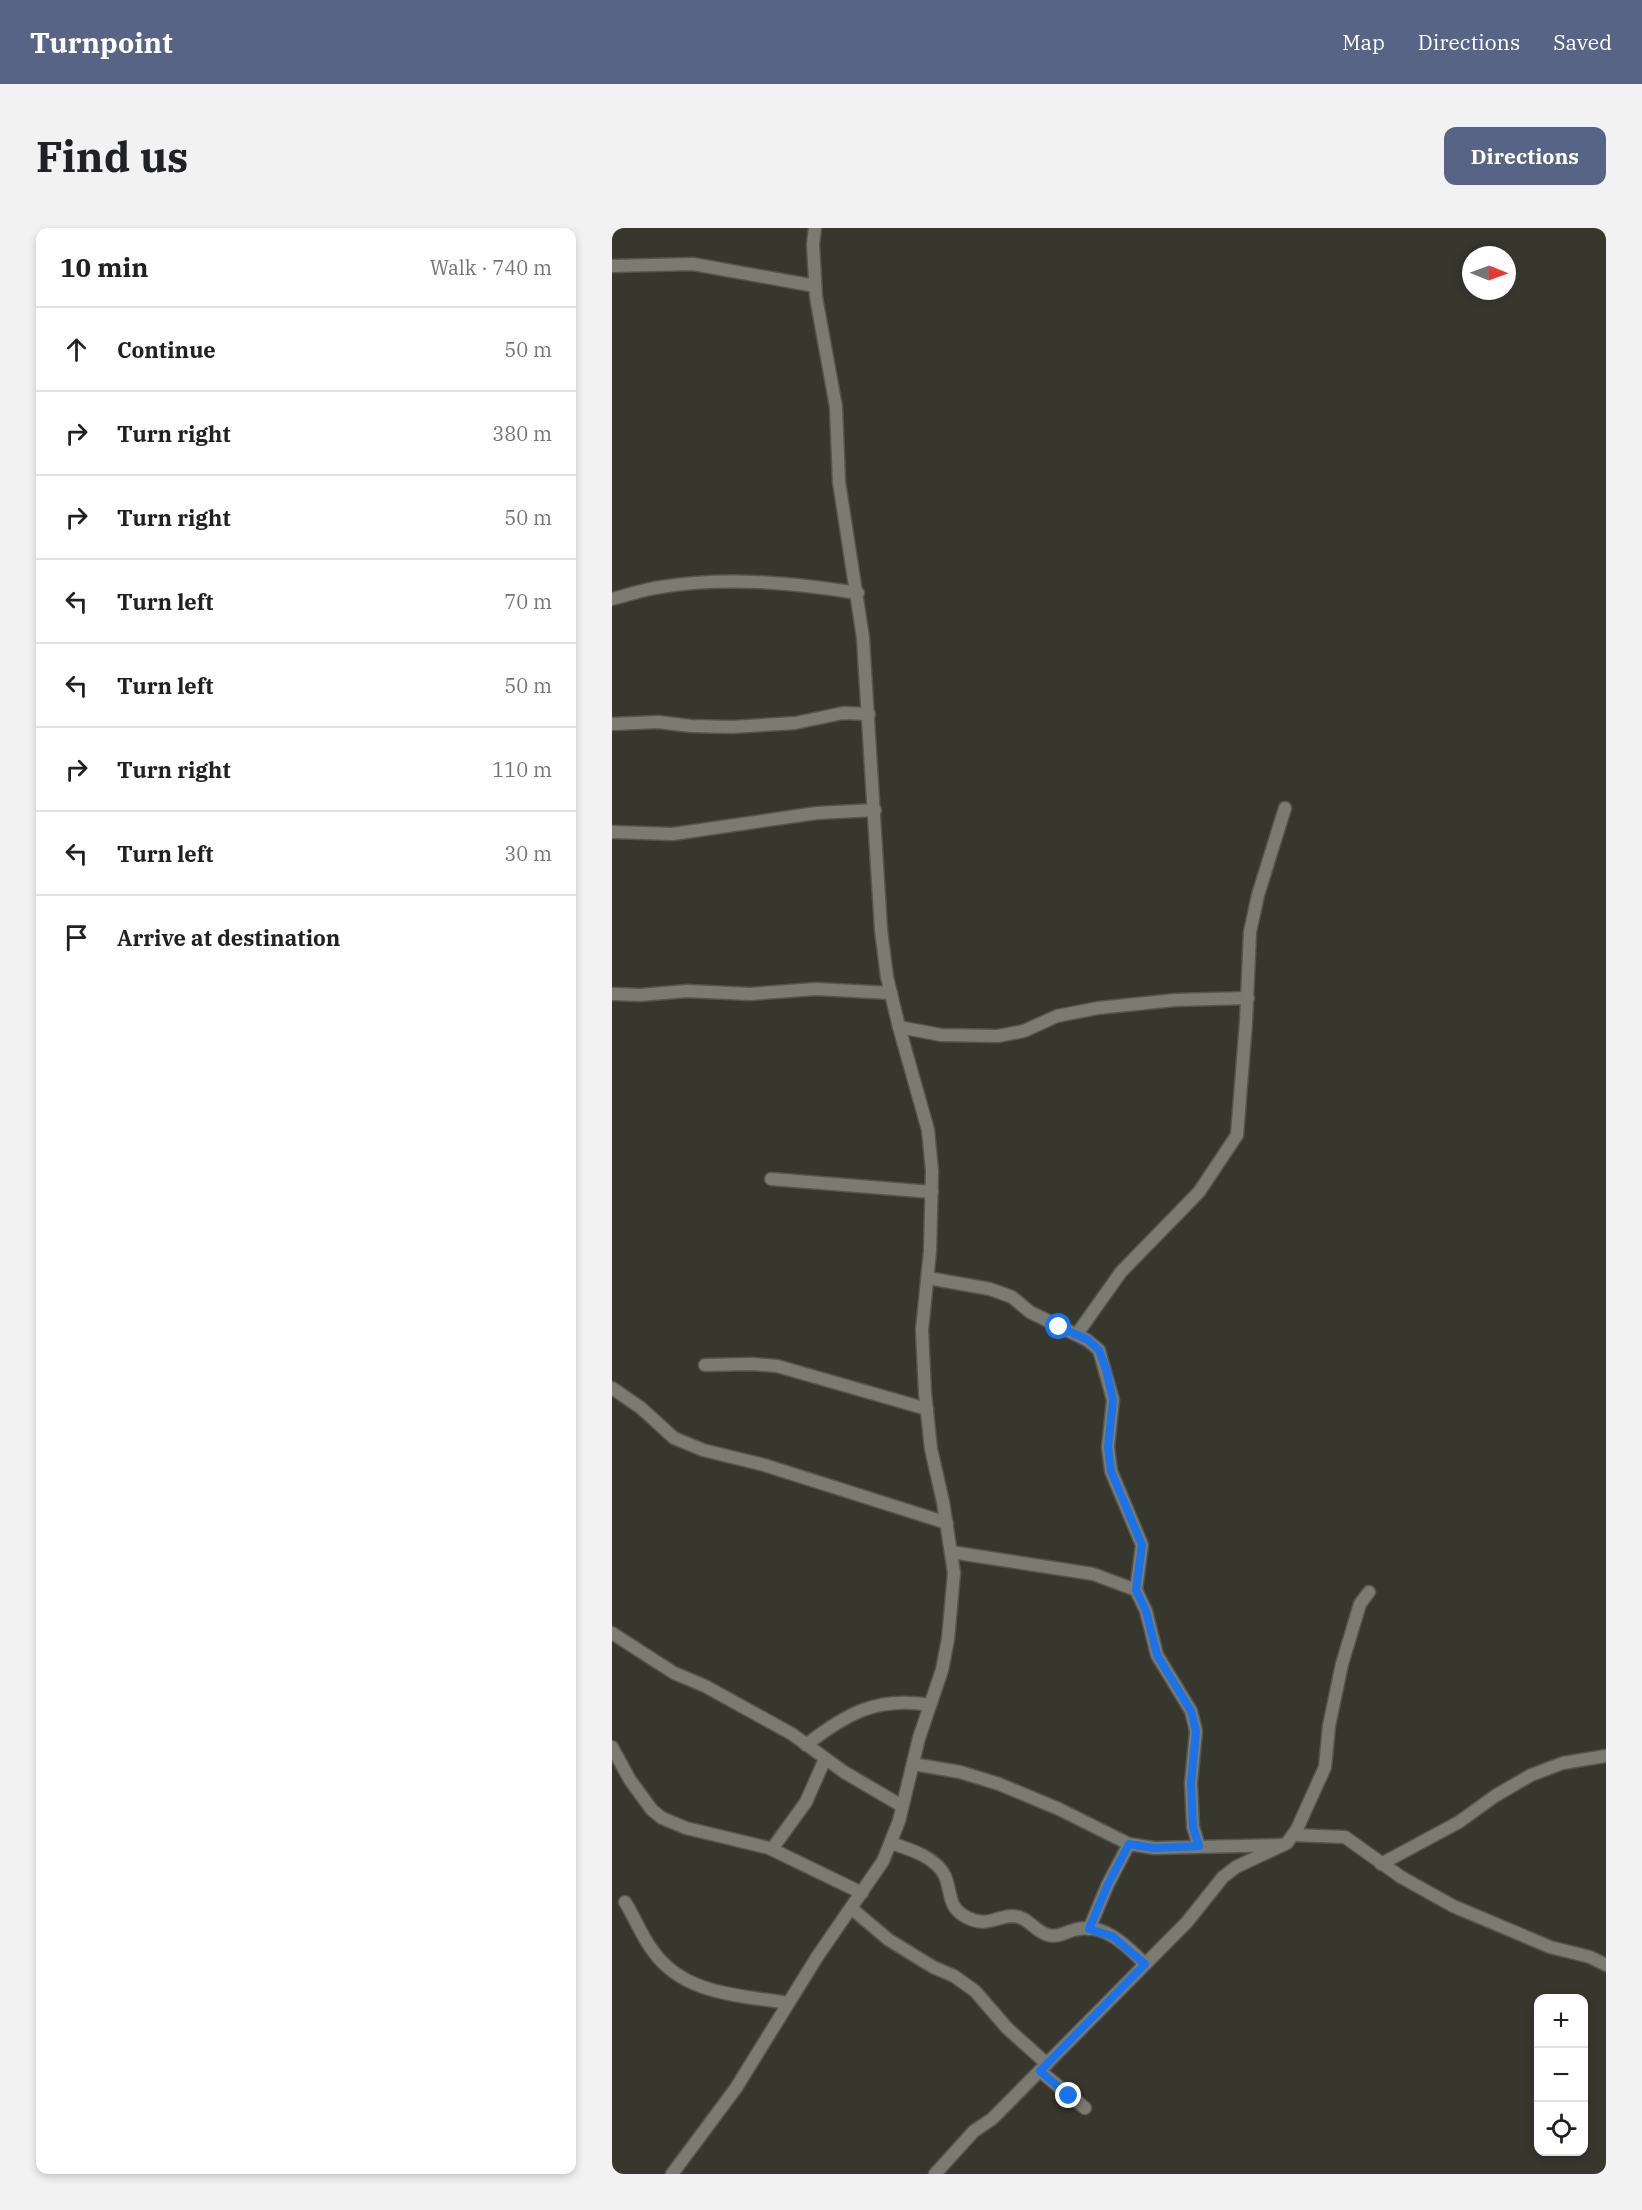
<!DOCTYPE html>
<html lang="en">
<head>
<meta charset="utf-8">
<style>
  body { margin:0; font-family:"IBM Plex Serif",serif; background:#f2f2f2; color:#202124 }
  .controls { position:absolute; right:18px; bottom:18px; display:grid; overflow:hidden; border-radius:12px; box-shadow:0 3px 9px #0003 }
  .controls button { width:54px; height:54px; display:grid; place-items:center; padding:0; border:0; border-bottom:2px solid #e0e0e0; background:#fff; color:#202124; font:30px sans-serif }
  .compass { position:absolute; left:850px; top:18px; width:54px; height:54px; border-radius:50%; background:#fff; box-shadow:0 3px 9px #0003; rotate:91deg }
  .stop { position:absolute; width:18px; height:18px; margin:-14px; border:4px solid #1a73e8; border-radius:50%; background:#fff }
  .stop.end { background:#1a73e8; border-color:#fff; box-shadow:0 2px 6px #0008 }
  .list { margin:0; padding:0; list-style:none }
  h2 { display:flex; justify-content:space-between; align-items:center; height:78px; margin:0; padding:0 24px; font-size:26px }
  h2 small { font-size:20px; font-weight:400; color:#757577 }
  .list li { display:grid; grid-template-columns:39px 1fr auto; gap:18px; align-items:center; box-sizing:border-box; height:84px; padding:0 24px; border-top:2px solid #e0e0e0 }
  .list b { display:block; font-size:22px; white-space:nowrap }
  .list em { font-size:20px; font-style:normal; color:#757577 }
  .icon { flex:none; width:33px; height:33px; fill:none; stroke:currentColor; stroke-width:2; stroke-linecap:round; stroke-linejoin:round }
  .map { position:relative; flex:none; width:994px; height:1946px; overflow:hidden; border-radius:12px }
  header { display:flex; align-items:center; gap:36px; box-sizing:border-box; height:84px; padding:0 30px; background:#576486; color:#fff }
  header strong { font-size:28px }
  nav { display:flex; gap:33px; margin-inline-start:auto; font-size:21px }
  .intro { display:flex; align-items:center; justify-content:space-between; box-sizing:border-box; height:144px; padding:0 36px }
  h1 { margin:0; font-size:42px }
  .button { padding:15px 27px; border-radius:12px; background:#576486; color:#fff; font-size:21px; font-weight:700 }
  main { display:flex; gap:36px; padding:0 36px }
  aside { flex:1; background:#fff; border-radius:12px; box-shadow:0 3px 9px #0003 }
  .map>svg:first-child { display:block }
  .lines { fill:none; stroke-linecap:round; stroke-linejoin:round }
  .minor-casing { stroke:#55554e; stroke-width:15 }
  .minor { stroke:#7c7b71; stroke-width:12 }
  .route { stroke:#1a73e8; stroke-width:8 }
</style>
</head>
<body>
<header>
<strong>Turnpoint</strong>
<nav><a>Map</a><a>Directions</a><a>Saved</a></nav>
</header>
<div class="intro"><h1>Find us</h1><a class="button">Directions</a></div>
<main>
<aside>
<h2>10 min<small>Walk · 740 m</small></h2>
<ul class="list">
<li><svg class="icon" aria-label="ahead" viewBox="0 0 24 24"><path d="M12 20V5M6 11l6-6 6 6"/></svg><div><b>Continue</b></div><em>50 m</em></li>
<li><svg class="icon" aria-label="right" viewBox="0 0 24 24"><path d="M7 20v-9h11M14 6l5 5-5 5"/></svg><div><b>Turn right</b></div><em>380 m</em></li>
<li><svg class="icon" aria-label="right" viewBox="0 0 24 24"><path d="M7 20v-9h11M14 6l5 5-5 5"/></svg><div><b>Turn right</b></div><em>50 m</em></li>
<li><svg class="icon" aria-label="left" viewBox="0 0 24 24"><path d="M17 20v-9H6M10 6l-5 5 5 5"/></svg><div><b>Turn left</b></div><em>70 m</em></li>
<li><svg class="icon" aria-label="left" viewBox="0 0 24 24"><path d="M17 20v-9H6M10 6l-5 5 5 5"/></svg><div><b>Turn left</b></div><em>50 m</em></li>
<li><svg class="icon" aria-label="right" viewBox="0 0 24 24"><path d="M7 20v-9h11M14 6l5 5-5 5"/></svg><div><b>Turn right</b></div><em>110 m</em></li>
<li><svg class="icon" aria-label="left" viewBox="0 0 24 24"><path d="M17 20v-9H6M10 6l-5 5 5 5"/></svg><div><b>Turn left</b></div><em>30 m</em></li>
<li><svg class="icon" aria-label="arrive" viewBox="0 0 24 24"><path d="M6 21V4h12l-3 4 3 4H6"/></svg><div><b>Arrive at destination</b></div></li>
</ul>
</aside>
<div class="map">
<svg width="994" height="1946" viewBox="0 0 994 1946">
  <rect width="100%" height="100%" fill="#37372e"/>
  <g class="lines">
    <defs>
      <g id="minor">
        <path d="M 0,38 L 81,36 L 203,58"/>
        <path d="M 0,371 C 16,367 33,361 49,359 C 114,348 182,355 246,365"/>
        <path d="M 0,496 L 46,494 L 79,498 L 120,499 L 183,495 L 231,485 L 257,486"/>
        <path d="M 0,604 L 61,606 L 205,585 L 263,582"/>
        <path d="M 0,766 L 28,767 L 75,763 L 138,766 L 204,761 L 279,765"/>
        <path d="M 287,799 L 329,807 L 386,808 L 412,803 L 445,788 L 486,780 L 563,772 L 636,770"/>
        <path d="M 159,951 L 320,964"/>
        <path d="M 316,1050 L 378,1061 L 400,1069 L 418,1084 L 475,1112 L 487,1122 L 501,1172 L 496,1219 L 499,1243 L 530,1317 L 524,1362"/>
        <path d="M 465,1106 L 509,1044 L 587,964 L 625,907 L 634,794 L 638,704 L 646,667 L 673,580"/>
        <path d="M 93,1137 L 141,1136 L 165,1138 L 315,1181"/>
        <path d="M 0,1160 L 29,1180 L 62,1210 L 91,1222 L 152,1237 L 335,1295"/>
        <path d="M 339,1324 L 481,1346 L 524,1362 L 534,1383 L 545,1427 L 579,1483 L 584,1503 L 579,1555 L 581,1599 L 587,1618"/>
        <path d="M 0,1405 L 62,1445 L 93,1458 L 180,1506 L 232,1544 L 290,1578"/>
        <path d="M 194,1517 C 235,1485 266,1468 318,1477"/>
        <path d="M 0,1519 L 18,1552 L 40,1582 L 50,1590 L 74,1600 L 157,1620 L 250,1665"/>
        <path d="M 301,1536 L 348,1544 L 387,1556 L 447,1581 L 517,1616 L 542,1620 L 671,1617"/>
        <path d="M 681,1607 L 733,1609 L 789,1649 L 841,1678 L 938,1719 L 978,1729 L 994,1737"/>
        <path d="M 279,1615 C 297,1621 324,1629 333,1648 C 340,1665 335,1680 356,1690 C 375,1699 383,1689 400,1688 C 416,1688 422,1703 436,1707 C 446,1710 453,1704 462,1702 C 491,1693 515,1718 533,1736"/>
        <path d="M 160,1621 L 194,1574 L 213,1531"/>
        <path d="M 769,1636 L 847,1594 L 883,1568 L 919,1547 L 951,1535 L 994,1528"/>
        <path d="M 13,1674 C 23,1690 30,1709 41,1723 C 72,1767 128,1767 176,1775"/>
        <path d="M 239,1680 L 277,1712 L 321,1739 L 342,1748 L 363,1763 L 395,1800 L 435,1836"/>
        <path d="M 477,1701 L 496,1656 L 517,1616"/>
        <path d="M 428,1843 L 473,1880"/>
        <path d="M 60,1946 L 124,1860 L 205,1729 L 271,1633 L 287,1593 L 307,1510 L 330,1442 L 336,1411 L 342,1345 L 331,1274 L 319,1221 L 313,1165 L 310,1102 L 318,1023 L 320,943 L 316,902 L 287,799 L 275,749 L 269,702 L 251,410 L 227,254 L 224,179 L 204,69 L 201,16 L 203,0"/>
        <path d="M 323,1946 L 362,1903 L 380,1891 L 575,1694 L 611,1649 L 624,1639 L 675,1615 L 685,1601 L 713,1539 L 717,1498 L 730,1436 L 748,1376 L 757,1364"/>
      </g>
    </defs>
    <!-- minor casing -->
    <use href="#minor" class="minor-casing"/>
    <!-- minor -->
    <use href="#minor" class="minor"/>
  </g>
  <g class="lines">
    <!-- route -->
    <path class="route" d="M 447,1099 L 476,1112 L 487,1122 L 494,1141 L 501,1172 L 496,1219 L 499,1243 L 530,1317 L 524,1362 L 534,1383 L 545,1427 L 579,1483 L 584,1503 L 579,1555 L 581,1599 L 587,1618 L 542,1620 L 517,1616 L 496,1656 L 477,1701 L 500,1708 L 533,1736 L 428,1843 L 457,1868"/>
  </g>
</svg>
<div class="controls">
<button>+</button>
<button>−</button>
<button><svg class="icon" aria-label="locate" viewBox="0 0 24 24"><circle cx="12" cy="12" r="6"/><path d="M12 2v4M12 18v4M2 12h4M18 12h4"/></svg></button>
</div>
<svg class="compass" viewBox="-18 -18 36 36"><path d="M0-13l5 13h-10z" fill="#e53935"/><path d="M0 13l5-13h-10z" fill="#757577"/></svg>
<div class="stop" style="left:447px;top:1099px"></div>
<div class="stop end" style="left:457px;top:1868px"></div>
</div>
</main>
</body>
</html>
